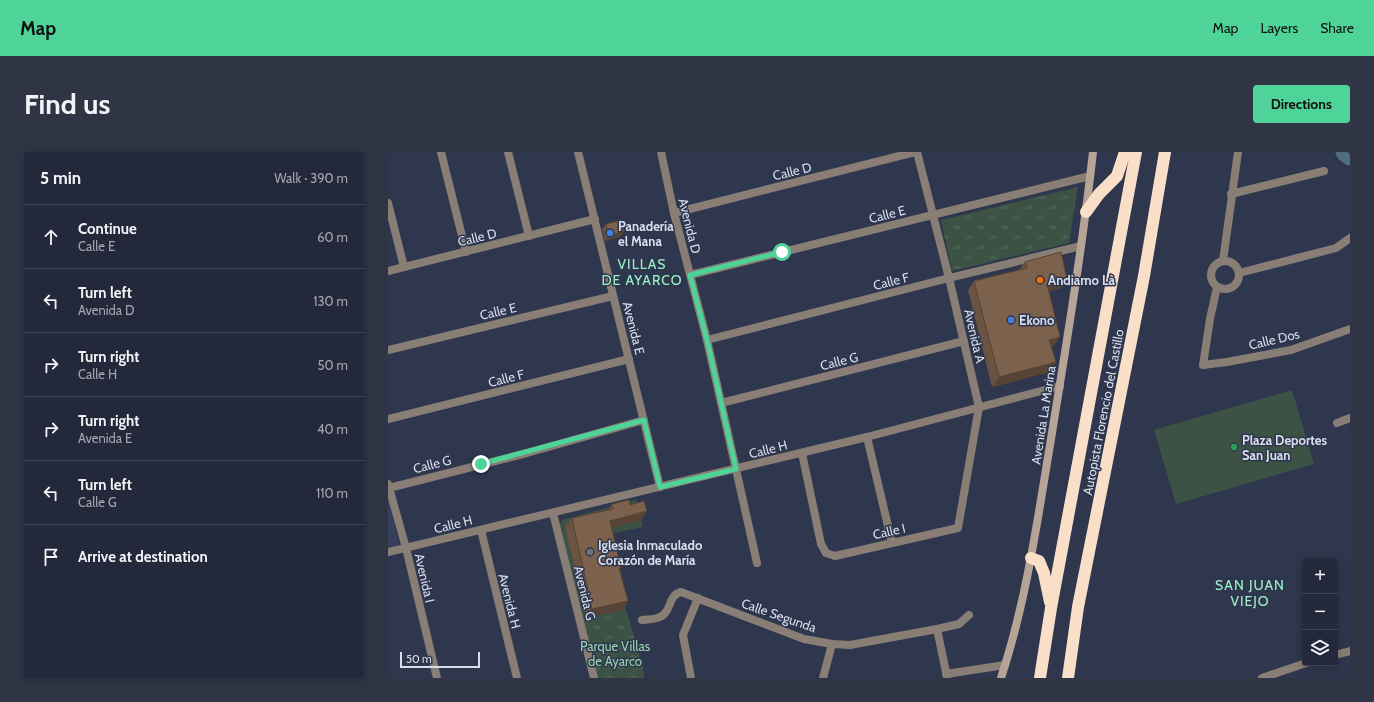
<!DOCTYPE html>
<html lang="en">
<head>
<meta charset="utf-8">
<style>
  body { margin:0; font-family:Cabin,sans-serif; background:#2f3545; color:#f1f3f6 }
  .controls { position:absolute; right:12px; bottom:12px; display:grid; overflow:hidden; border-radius:4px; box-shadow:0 2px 10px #0003 }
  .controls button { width:36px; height:36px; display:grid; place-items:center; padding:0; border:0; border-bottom:1px solid #404554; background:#23293a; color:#f1f3f6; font:20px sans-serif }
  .scale { position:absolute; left:12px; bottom:10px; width:80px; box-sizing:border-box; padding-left:4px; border:2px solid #d8ddec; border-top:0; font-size:11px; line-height:14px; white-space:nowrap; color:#d8ddec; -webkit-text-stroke:3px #2f374e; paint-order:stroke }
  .stop { position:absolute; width:12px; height:12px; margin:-9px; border:3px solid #4ed399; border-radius:50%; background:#fff }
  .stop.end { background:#4ed399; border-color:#fff; box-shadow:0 1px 4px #0008 }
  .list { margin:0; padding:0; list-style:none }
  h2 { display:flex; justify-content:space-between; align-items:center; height:52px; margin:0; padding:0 16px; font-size:17px }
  h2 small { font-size:13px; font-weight:400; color:#a3a6af }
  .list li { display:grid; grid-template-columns:26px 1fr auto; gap:12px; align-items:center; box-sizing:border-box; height:64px; padding:0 16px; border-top:1px solid #404554 }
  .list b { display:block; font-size:15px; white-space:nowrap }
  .list p { margin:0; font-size:13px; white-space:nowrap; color:#a3a6af }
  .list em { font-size:13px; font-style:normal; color:#a3a6af }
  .icon { flex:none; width:22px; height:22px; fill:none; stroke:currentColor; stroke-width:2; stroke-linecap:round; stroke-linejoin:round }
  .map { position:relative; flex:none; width:962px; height:526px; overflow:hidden; border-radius:4px }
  header { display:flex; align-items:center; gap:24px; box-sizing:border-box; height:56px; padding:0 20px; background:#4ed399; color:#111 }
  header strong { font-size:19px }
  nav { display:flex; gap:22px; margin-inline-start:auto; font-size:14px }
  .intro { display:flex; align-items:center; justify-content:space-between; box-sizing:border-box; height:96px; padding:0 24px }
  h1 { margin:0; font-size:28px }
  .button { padding:10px 18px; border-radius:4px; background:#4ed399; color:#111; font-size:14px; font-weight:700 }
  main { display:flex; gap:24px; padding:0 24px }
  aside { flex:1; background:#23293a; border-radius:4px; box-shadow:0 2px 10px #0003 }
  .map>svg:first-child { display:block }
  .built { fill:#37415e }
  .green { fill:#3c5245 }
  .park { fill:url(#park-tufts) }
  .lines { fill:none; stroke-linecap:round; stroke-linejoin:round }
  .river { stroke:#4f6c81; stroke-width:19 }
  .street { stroke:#897e75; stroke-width:8 }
  .secondary { stroke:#b6a597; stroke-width:8 }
  .highway { stroke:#f9dfc8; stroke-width:12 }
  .wall { fill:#6b5341 }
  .shaded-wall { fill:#574435 }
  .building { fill:#7c614c; stroke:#574435 }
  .route { stroke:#4ed399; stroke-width:5 }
  .shop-dot { fill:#3f7fe0; stroke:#2f374e; stroke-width:1.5 }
  .food-dot { fill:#e8710a; stroke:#2f374e; stroke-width:1.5 }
  .leisure-dot { fill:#2e9e5b; stroke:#2f374e; stroke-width:1.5 }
  .worship-dot { fill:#6b7280; stroke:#2f374e; stroke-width:1.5 }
  .labels { text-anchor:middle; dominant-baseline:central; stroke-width:3; stroke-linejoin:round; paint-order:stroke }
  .street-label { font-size:13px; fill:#d8ddec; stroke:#2f374e }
  .poi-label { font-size:13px; font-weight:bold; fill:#d8ddec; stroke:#2f374e; text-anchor:start }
  .park-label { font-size:13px; fill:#96d0ad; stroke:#2f374e }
  .neighbourhood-label { font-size:14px; letter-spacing:1px; fill:#9df0c5; stroke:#2f374e }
</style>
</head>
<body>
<header>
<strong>Map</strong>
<nav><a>Map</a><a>Layers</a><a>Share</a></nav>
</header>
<div class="intro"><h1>Find us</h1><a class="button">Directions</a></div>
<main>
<aside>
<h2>5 min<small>Walk · 390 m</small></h2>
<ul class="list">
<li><svg class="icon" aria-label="ahead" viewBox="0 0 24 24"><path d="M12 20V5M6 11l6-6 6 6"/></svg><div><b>Continue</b><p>Calle E</p></div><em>60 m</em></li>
<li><svg class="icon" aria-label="left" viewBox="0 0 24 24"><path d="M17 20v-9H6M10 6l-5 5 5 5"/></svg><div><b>Turn left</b><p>Avenida D</p></div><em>130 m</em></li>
<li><svg class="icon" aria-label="right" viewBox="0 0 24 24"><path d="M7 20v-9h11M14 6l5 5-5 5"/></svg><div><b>Turn right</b><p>Calle H</p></div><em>50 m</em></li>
<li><svg class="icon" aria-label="right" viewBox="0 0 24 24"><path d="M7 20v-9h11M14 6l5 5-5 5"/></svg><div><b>Turn right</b><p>Avenida E</p></div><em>40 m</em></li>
<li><svg class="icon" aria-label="left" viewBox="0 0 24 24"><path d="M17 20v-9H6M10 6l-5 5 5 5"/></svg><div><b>Turn left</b><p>Calle G</p></div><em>110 m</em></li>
<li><svg class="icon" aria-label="arrive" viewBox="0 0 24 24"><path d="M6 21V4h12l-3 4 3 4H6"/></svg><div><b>Arrive at destination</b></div></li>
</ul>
</aside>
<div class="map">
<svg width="962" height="526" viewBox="0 0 962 526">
  <defs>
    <pattern id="park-tufts" width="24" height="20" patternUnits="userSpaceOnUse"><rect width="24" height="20" fill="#3c5245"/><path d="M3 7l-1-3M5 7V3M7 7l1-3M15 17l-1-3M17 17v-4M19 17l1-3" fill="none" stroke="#576a60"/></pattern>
  </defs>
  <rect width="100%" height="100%" fill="#2f374e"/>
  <!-- built -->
  <path class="built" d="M 0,349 L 11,393 L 0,396 Z"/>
  <!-- green -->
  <g class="green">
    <path d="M 904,238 L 926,312 L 788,352 L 766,278 Z"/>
    <path d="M 248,348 L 255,375 L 221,382 L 238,457 L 234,458 L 178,375 L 189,430 L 197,429 L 198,433 L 190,435 L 198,466 L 195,467 L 172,372 L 174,368 Z"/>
  </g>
  <!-- park -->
  <g class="park">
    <path d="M 690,35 L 681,91 L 564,119 L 553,68 Z"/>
    <path d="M 238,457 L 255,516 L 256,526 L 209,526 L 195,467 Z"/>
  </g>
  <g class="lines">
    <!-- river -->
    <path class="river" d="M 957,0 L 962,4"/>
    <!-- street -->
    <g class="street">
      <path d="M 53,0 L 78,100"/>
      <path d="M 120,0 L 141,84"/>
      <path d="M 190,0 L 272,335"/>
      <path d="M 273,0 L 286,61 L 319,188 L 369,411"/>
      <path d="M 843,42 L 936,19"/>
      <path d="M 0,51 L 16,115"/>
      <path d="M 286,61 L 527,0"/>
      <path d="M 835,109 L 850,0"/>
      <circle cx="837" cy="123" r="14"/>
      <path d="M 0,119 L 207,67"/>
      <path d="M 851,121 L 948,96 L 962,86"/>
      <path d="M 302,123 L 702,24"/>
      <path d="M 829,135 L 822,167 L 815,213 L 839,210 L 903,198 L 962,177"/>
      <path d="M 319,188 L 561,126 L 693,94"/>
      <path d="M 0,198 L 225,144"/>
      <path d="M 333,251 L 576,189"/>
      <path d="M 0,267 L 241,207"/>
      <path d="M 949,271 L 962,266"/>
      <path d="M 479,285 L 504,391"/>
      <path d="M 414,301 L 433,392 L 438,401 L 447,404 L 570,376 L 591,255 L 561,126 L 529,0"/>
      <path d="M 0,332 L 18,396 L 49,526"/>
      <path d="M 1,336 L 139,301 L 256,268"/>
      <path d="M 165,361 L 206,526"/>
      <path d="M 93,378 L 129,526"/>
      <path d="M 0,400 L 479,285 L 672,234"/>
      <path d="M 254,468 C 261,467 268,468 274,464 C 284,458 280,443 293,440 L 416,487 L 444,492 L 462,493 L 549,477 L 571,472 L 581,463"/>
      <path d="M 549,477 L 559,525"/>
      <path d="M 947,503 L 962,499"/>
      <path d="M 558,522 L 617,513"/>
      <path d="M 303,526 L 295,483 L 310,446"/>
      <path d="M 435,526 L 444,492"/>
      <path d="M 874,526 L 918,511"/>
    </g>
    <!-- secondary -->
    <path class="secondary" d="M 613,526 C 638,450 649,371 662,293 C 678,195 694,98 705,0"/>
    <!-- highway -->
    <g class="highway">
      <path d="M 698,60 L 711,42 L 729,24 L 737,0"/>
      <path d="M 643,406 L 651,409 L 656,421 L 662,450"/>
      <path d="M 652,526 L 663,456 L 748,0"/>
      <path d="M 680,526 L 690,455 L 756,124 L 777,0"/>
    </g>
  </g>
  <!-- wall -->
  <g class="wall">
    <path d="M 218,72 L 233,84 L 217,89 L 214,77 Z"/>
    <path d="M 637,110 L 673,136 L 661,139 L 672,185 L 665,194 L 663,195 L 668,210 L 661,220 L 604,235 L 580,138 L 586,129 L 631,118 Z"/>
    <path d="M 224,352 L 242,353 L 253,368 L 224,376 L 233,416 L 232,418 L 240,449 L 234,458 L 198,466 L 177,375 L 184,366 L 220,358 Z"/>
  </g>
  <!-- shaded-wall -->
  <g class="shaded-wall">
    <path d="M 236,79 L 233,84 L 217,89 L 221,84 Z"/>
    <path d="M 679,127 L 673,136 L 652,141 L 659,132 Z"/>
    <path d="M 672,185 L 665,194 L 655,197 L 661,188 Z"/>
    <path d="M 668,210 L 661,220 L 604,235 L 611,225 Z"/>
    <path d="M 259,359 L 253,368 L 216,378 L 222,369 Z"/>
    <path d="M 240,449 L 234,458 L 198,466 L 204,457 Z"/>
  </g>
  <!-- building -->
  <g class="building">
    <path d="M 233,68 L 236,79 L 221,84 L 218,72 Z"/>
    <path d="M 673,100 L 679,127 L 659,132 L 672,185 L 661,188 L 668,210 L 611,225 L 586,129 L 639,116 L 637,110 Z"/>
    <path d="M 241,348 L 242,353 L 256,349 L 259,359 L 222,369 L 233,416 L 231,416 L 240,449 L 204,457 L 184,366 L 225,357 L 224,352 Z"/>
  </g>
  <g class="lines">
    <!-- route -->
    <path class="route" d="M 93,312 L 256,268 L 272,335 L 348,317 L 319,188 L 302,123 L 394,100"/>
  </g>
  <!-- markers -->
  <g class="shop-dot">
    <circle cx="222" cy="81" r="4"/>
    <circle cx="623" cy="168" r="4"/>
  </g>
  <circle class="food-dot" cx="652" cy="128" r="4"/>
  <circle class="leisure-dot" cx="846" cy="295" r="4"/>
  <circle class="worship-dot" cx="202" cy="400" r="4"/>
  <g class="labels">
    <!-- street labels -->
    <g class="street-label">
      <text transform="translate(404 19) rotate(-14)">Calle D</text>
      <text transform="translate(499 62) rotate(-14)">Calle E</text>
      <text transform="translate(302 74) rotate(76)">Avenida D</text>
      <text transform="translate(89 85) rotate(-14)">Calle D</text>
      <text transform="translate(503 129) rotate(-14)">Calle F</text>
      <text transform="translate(110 159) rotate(-13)">Calle E</text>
      <text transform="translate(246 176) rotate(76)">Avenida E</text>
      <text transform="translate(587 184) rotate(77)">Avenida A</text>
      <text transform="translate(886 187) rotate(-13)">Calle Dos</text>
      <text transform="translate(451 209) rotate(-14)">Calle G</text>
      <text transform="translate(118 226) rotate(-14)">Calle F</text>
      <text transform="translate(715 260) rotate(-79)">Autopista Florencio del Castillo</text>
      <text transform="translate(655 263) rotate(-81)">Avenida La Marina</text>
      <text transform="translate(380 297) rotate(-14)">Calle H</text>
      <text transform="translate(44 312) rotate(-14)">Calle G</text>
      <text transform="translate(65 372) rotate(-14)">Calle H</text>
      <text transform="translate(501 379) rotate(-13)">Calle I</text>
      <text transform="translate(37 426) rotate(77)">Avenida I</text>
      <text transform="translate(197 441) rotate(76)">Avenida G</text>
      <text transform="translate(122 449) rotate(76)">Avenida H</text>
      <text transform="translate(391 463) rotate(19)">Calle Segunda</text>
    </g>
    <!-- poi labels -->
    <g class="poi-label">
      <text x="230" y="74">Panadería<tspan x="230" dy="15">el Mana</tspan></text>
      <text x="660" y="128">Andiamo Là</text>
      <text x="631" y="168">Ekono</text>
      <text x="854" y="288">Plaza Deportes<tspan x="854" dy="15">San Juan</tspan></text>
      <text x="210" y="393">Iglesia Inmaculado<tspan x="210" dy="15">Corazón de María</tspan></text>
    </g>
    <!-- park labels -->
    <g class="park-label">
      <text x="227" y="494">Parque Villas<tspan x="227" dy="15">de Ayarco</tspan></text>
    </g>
    <!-- neighbourhood labels -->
    <g class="neighbourhood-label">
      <text x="254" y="112">VILLAS<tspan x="254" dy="16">DE AYARCO</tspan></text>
      <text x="862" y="433">SAN JUAN<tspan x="862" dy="16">VIEJO</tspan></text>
    </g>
  </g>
</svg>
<div class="controls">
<button>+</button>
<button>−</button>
<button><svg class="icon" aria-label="layers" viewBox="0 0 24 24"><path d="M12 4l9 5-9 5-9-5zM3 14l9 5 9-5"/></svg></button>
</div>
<div class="scale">50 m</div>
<div class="stop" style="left:394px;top:100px"></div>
<div class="stop end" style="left:93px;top:312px"></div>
</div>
</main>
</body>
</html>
